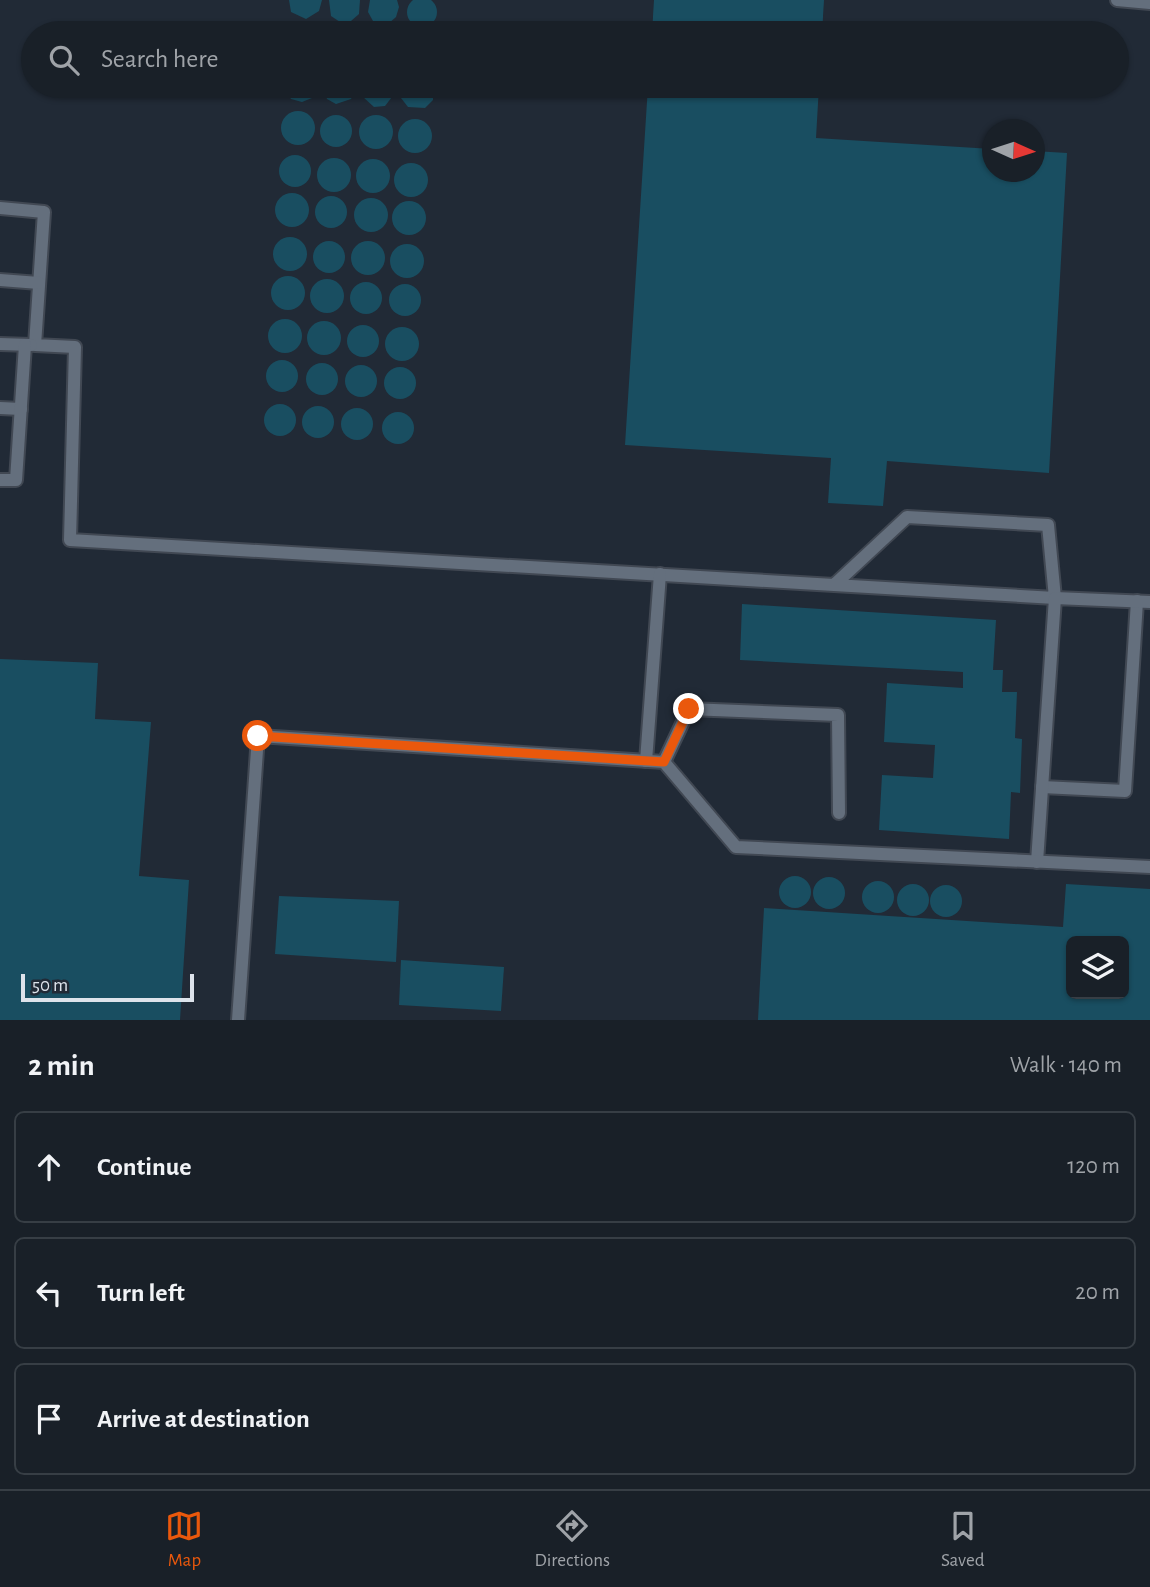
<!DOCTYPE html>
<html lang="en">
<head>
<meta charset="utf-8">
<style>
  body { margin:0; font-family:"Alegreya Sans",sans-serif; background:#262d34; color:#f1f3f6 }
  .controls { position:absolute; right:21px; bottom:21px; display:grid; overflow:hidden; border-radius:10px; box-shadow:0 2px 5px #0004 }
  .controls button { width:63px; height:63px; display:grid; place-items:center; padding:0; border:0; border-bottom:2px solid #373e45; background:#192028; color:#f1f3f6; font:35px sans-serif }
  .compass { position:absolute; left:982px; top:119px; width:63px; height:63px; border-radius:50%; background:#192028; box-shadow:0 2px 5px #0004; rotate:93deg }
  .scale { position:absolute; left:21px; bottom:18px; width:173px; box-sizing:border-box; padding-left:7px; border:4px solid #dde3eb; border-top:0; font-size:19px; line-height:24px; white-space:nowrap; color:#dde3eb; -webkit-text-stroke:5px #212a36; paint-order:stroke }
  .stop { position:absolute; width:21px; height:21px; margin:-16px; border:5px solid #ea580c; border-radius:50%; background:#fff }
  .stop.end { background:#ea580c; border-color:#fff; box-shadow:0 2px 7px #0008 }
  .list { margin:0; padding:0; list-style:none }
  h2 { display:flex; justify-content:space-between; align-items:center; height:91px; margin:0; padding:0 28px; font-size:30px }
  h2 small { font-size:23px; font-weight:400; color:#9fa3a8 }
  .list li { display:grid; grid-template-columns:46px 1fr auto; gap:21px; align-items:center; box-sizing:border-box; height:112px; margin:0 14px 14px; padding:0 14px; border:2px solid #373e45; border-radius:10px }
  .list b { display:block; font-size:26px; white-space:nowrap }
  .list em { font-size:23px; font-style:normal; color:#9fa3a8 }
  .icon { flex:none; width:38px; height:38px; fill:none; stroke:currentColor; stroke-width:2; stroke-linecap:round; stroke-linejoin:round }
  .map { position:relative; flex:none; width:1150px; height:1020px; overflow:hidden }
  .search { position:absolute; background:#192028; box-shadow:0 2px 5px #0004; left:21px; right:21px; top:21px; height:77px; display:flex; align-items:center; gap:18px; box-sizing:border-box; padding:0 24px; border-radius:38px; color:#9fa3a8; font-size:26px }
  .sheet { height:469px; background:#192028 }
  nav { display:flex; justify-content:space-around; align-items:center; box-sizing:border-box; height:98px; border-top:2px solid #373e45; background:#192028; font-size:19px; color:#9fa3a8 }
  nav a { display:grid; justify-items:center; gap:4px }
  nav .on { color:#ea580c }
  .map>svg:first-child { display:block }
  .building { fill:#194e61; fill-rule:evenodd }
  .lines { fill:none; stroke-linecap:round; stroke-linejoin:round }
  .service-casing { stroke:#414853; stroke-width:16 }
  .service { stroke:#646f7d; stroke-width:12 }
  .route { stroke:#ea580c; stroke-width:9 }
</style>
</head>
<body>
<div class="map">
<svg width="1150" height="1020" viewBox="0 0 1150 1020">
  <rect width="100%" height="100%" fill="#212a36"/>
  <!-- building -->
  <g class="building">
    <circle cx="422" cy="12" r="15"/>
    <path d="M 289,0 L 322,0 L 319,11 L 306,19 L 291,12 Z"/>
    <path d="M 329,0 L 360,0 L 359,14 L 351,21 L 340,22 L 331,16 Z"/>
    <path d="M 370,0 L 397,0 L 399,7 L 396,17 L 388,24 L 373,21 L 368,12 Z"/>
    <path d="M 654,0 L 824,0 L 822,33 L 652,33 Z"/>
    <path d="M 302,24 L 313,27 L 318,33 L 289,33 Z"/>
    <path d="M 341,28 L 347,29 L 354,33 L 328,33 Z"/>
    <path d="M 284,86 L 317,86 L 312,98 L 302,102 L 291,99 Z"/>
    <path d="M 323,86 L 355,86 L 356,89 L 351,99 L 336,104 L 327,99 Z"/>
    <path d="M 362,86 L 395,86 L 395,93 L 385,106 L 374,107 L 362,96 Z"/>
    <path d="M 402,86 L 433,86 L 433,100 L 425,108 L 408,107 L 401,98 Z"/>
    <path d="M 648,86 L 819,86 L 816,138 L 992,149 L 992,172 L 1034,172 L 1034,151 L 1067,153 L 1049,473 L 887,461 L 883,506 L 828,503 L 831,458 L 625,445 Z"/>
    <circle cx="298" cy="128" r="17"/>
    <circle cx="336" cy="131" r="16"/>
    <circle cx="376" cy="132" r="17"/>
    <circle cx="415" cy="136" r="17"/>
    <circle cx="295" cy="171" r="16"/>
    <circle cx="334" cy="175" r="17"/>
    <circle cx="373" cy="176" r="17"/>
    <circle cx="411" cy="180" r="17"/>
    <circle cx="292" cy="210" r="17"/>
    <circle cx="331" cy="212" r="16"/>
    <circle cx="371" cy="215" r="17"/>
    <circle cx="409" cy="218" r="17"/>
    <circle cx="290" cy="254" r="17"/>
    <circle cx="329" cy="257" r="16"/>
    <circle cx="368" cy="258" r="17"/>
    <circle cx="407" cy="261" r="17"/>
    <circle cx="288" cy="293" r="17"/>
    <circle cx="327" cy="296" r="17"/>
    <circle cx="366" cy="298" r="16"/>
    <circle cx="405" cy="300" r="16"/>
    <circle cx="285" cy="336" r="17"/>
    <circle cx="324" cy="338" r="17"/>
    <circle cx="363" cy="341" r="16"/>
    <circle cx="402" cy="344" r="17"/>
    <circle cx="282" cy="376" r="16"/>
    <circle cx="322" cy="379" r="16"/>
    <circle cx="361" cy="381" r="16"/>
    <circle cx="400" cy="383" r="16"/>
    <circle cx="280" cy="420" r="16"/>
    <circle cx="318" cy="422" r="16"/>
    <circle cx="357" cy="424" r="16"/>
    <circle cx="398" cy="428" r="16"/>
    <path d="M 742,604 L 996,620 L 993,670 L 1003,670 L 1002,692 L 1017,692 L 1015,738 L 1022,739 L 1020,793 L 1011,792 L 1009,839 L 879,830 L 882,775 L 933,778 L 935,745 L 884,742 L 887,683 L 963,688 L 963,672 L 740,660 Z"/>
    <path d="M 0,659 L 98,663 L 95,719 L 151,722 L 139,876 L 189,880 L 180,1020 L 0,1020 Z"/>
    <circle cx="795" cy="892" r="16"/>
    <circle cx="829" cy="893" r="16"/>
    <circle cx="878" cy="897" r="16"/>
    <path d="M 1066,884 L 1150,889 L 1150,1020 L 758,1020 L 764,908 L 1063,927 ZM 1071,941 L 1124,941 L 1124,994 L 1071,994 Z"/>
    <circle cx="913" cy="900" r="16"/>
    <circle cx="946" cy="901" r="16"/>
    <path d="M 279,896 L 399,901 L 396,962 L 275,954 Z"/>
    <path d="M 401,960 L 504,967 L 501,1011 L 399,1005 Z"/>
  </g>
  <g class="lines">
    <defs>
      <g id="service">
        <path d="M 1117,0 L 1150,3"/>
        <path d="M 0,208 L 44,212 L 35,345 L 75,347 L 70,540 L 834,585 L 907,517 L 1048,525 L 1055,598 L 834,585"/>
        <path d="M 0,280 L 39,283"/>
        <path d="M 0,344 L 31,345"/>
        <path d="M 0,408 L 21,409"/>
        <path d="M 0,480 L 16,480 L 25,345"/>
        <path d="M 646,761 L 660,574"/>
        <path d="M 664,762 L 689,709 L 838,715 L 839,813"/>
        <path d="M 1042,787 L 1125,791 L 1137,601"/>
        <path d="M 1037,862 L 1055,598 L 1150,602"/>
        <path d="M 238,1020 L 258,736 L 664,762 L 736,847 L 1150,867"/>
      </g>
    </defs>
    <!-- service casing -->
    <use href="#service" class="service-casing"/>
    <!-- service -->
    <use href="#service" class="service"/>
  </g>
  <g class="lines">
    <!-- route -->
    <path class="route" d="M 258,736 L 664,762 L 689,709"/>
  </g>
</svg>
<div class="controls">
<button><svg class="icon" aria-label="layers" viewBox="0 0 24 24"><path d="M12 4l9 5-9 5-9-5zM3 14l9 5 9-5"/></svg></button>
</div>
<svg class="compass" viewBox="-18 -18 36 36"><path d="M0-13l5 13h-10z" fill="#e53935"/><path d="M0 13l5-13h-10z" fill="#9fa3a8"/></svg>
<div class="scale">50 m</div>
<div class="stop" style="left:258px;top:736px"></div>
<div class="stop end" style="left:689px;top:709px"></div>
<div class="search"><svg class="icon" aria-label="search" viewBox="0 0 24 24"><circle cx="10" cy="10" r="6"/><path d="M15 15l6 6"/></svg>Search here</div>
</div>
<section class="sheet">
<h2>2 min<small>Walk · 140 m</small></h2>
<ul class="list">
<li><svg class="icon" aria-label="ahead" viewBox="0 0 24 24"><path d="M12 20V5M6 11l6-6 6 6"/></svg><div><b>Continue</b></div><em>120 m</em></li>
<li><svg class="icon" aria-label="left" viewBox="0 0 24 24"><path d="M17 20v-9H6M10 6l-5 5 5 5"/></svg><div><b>Turn left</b></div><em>20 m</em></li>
<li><svg class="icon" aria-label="arrive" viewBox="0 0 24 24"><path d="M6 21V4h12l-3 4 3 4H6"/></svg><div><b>Arrive at destination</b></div></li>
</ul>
</section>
<nav>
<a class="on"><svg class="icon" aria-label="map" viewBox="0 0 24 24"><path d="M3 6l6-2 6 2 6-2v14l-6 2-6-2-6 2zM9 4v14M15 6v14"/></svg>Map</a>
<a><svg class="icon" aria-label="directions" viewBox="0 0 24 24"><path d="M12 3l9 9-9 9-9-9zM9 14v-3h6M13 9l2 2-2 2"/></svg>Directions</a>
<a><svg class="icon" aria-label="saved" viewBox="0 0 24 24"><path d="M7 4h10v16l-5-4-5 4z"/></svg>Saved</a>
</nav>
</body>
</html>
